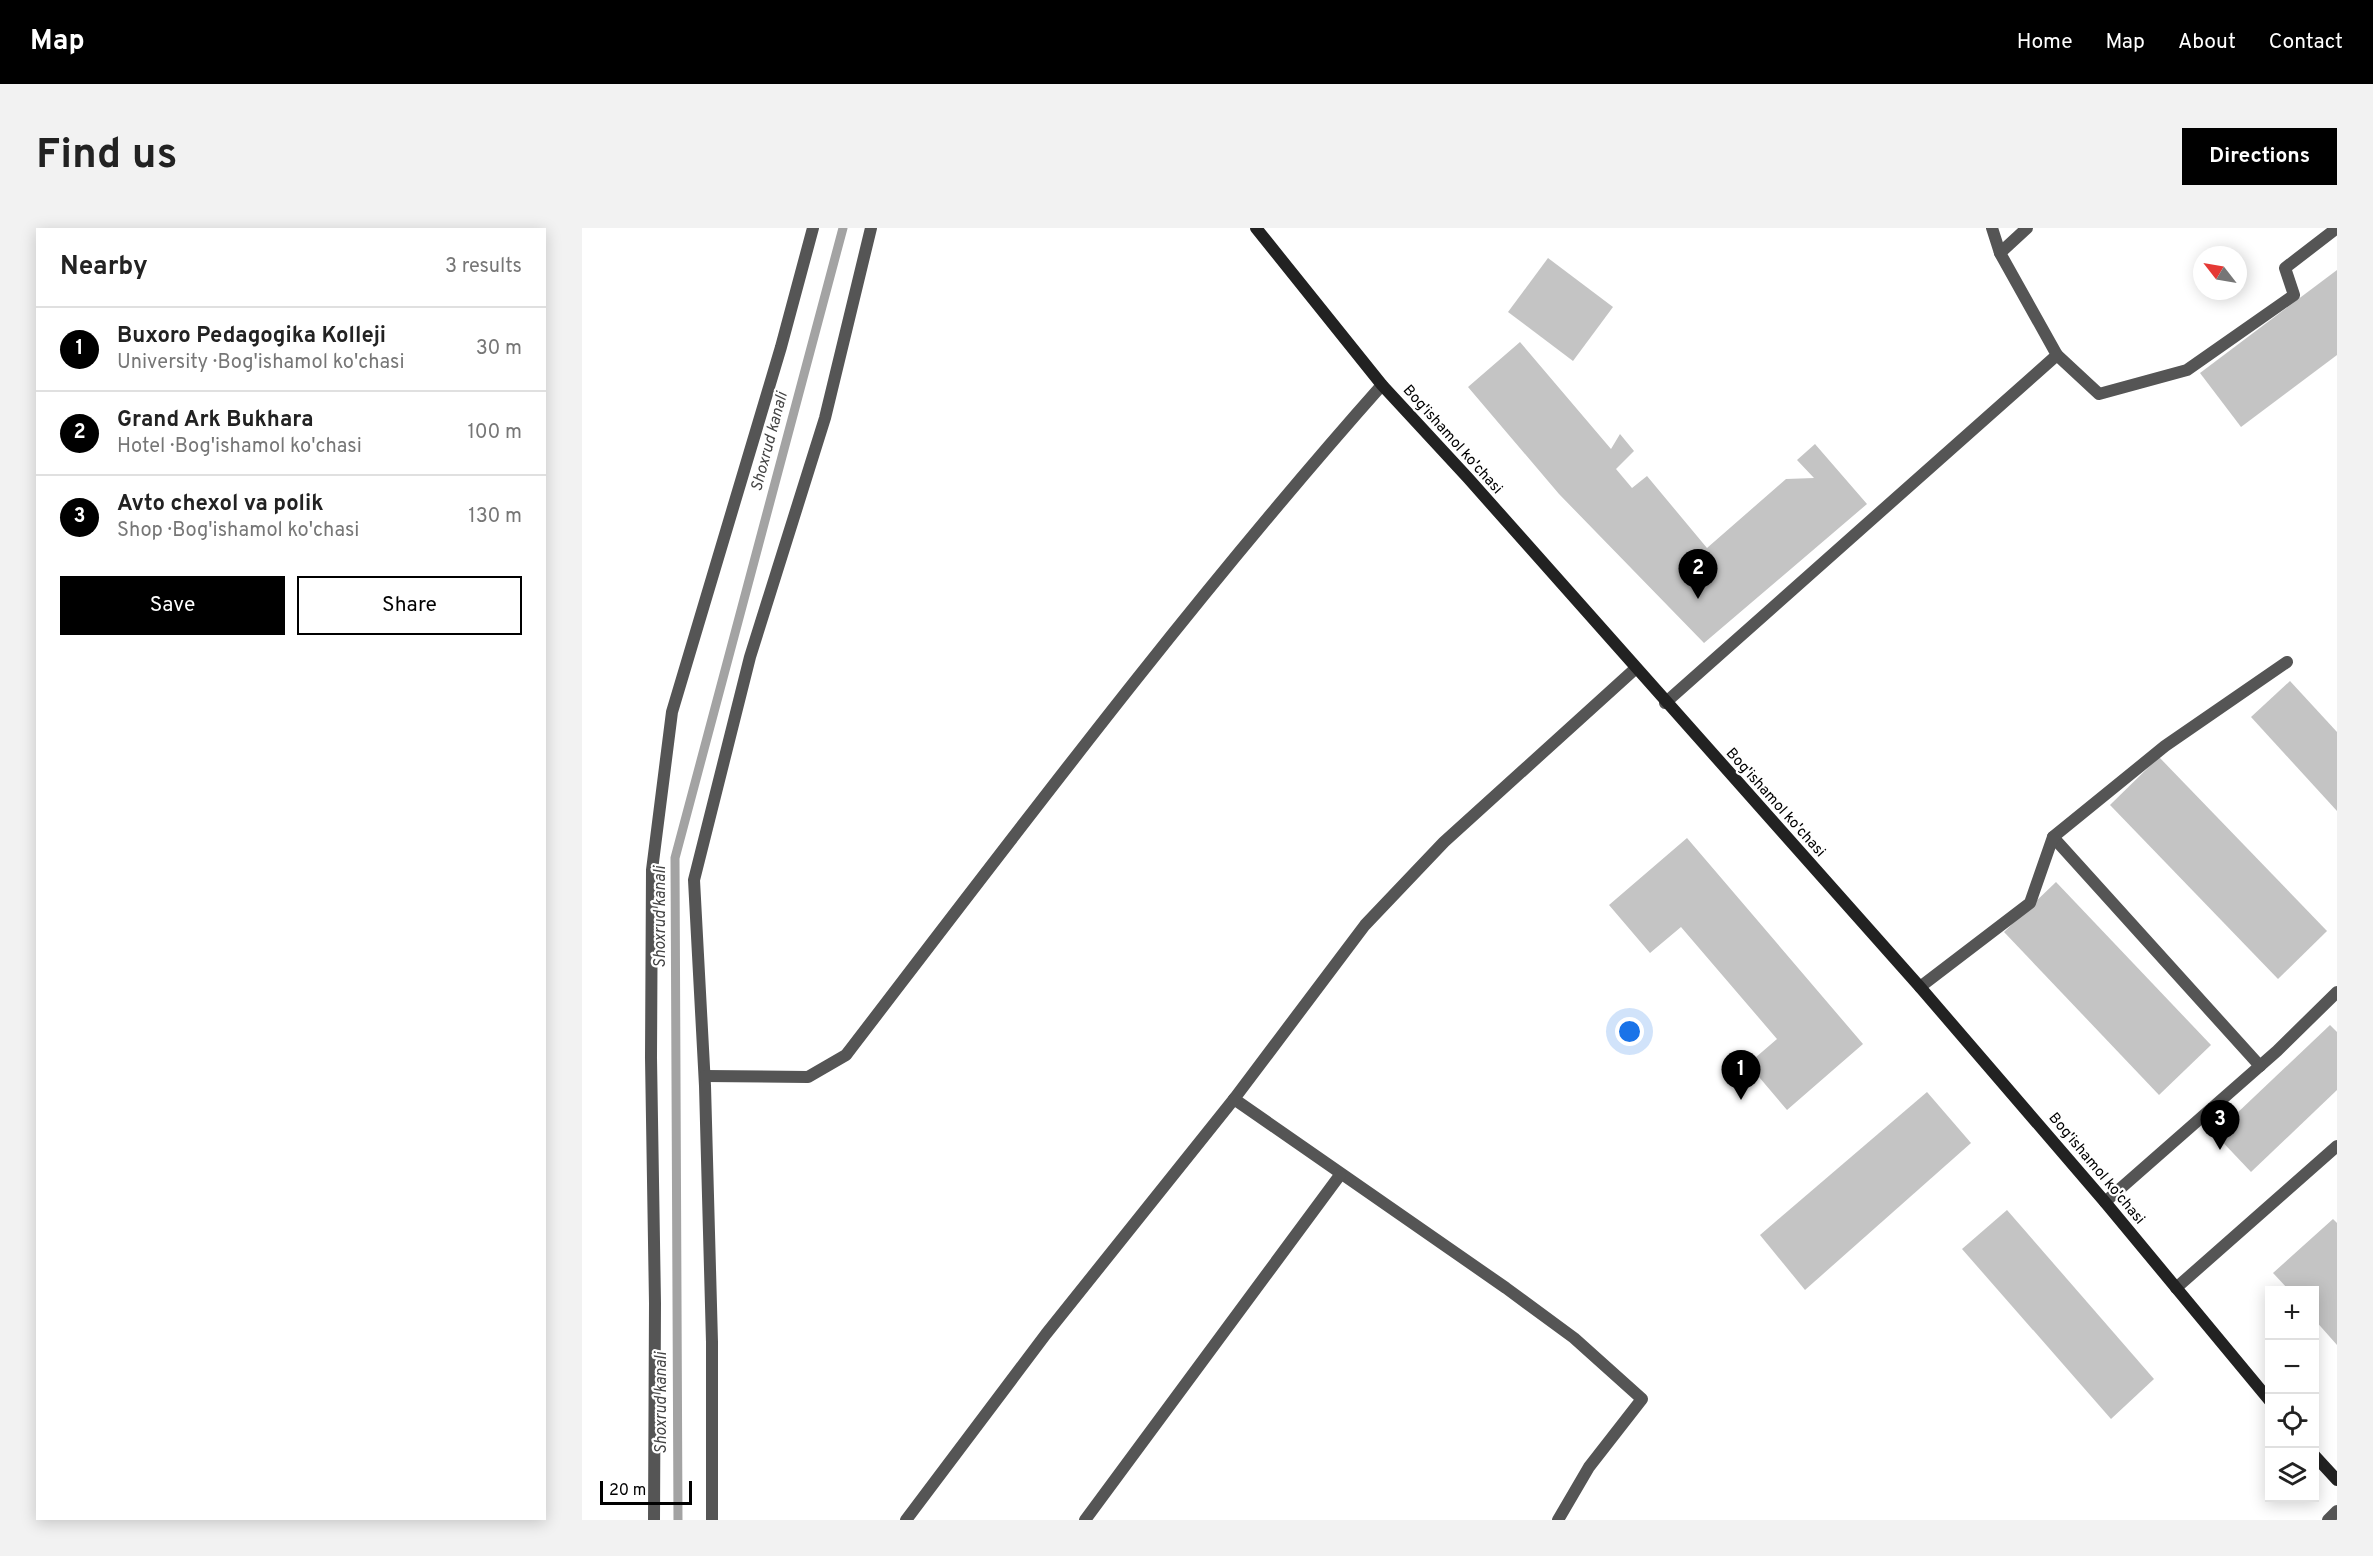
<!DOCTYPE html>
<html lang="en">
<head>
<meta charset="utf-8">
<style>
  body { margin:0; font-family:Overpass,sans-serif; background:#f2f2f2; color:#222 }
  .controls { position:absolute; right:18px; bottom:18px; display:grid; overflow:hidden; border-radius:0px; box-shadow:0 3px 15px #0003 }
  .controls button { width:54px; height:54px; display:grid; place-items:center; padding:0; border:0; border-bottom:2px solid #e0e0e0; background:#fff; color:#222; font:30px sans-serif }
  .compass { position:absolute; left:1611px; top:18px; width:54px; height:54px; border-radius:50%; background:#fff; box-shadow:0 3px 15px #0003; rotate:301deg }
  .scale { position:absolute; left:18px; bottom:15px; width:92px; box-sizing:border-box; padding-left:6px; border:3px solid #000; border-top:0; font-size:16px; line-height:21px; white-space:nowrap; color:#000; -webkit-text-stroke:4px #fff; paint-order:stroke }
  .you { position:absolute; left:1048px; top:804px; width:21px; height:21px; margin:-15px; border:4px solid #fff; border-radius:50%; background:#1a73e8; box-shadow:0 0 0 9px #1a73e833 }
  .badge { display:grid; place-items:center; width:39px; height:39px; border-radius:50%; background:#000; color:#fff; font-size:20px; font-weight:700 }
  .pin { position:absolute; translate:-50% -50px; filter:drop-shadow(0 2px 3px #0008) }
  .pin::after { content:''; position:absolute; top:32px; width:21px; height:18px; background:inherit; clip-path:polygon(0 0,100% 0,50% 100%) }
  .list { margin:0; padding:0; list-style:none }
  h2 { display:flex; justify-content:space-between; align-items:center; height:78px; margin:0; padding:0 24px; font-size:26px }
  h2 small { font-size:20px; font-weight:400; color:#767676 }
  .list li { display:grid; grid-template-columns:39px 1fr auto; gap:18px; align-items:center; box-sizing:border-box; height:84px; padding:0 24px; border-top:2px solid #e0e0e0 }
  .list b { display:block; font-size:22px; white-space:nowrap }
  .list p { margin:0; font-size:20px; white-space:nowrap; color:#767676 }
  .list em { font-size:20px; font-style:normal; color:#767676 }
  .actions { display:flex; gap:12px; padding:18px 24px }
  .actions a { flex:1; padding:14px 0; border:2px solid #000; border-radius:0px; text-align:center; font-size:21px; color:#000 }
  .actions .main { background:#000; color:#fff }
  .icon { flex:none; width:33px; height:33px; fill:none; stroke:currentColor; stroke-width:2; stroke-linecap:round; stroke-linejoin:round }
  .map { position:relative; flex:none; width:1755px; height:1292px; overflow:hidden; border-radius:0px }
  header { display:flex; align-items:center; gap:36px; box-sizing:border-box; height:84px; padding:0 30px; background:#000; color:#fff }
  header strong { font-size:28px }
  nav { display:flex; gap:33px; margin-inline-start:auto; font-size:21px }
  .intro { display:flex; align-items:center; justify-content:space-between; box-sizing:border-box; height:144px; padding:0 36px }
  h1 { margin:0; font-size:42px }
  .button { padding:15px 27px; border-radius:0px; background:#000; color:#fff; font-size:21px; font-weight:700 }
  main { display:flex; gap:36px; padding:0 36px }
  aside { flex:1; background:#fff; border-radius:0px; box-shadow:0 3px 15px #0003 }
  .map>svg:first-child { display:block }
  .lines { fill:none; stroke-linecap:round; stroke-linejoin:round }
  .stream { stroke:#a3a3a3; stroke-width:9 }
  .building { fill:#c4c4c4 }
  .lane { stroke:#555; stroke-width:12 }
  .street { stroke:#555; stroke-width:12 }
  .secondary { stroke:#222; stroke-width:12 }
  .labels { text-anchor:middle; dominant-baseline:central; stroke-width:4.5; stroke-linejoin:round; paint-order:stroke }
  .street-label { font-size:15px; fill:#000; stroke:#fff }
  .water-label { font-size:16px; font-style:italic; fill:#444; stroke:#fff }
</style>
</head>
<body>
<header>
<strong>Map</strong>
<nav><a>Home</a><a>Map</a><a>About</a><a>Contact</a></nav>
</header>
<div class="intro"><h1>Find us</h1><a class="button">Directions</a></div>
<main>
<aside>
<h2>Nearby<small>3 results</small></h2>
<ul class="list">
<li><span class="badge">1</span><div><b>Buxoro Pedagogika Kolleji</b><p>University · Bog'ishamol ko'chasi</p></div><em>30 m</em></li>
<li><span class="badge">2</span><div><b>Grand Ark Bukhara</b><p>Hotel · Bog'ishamol ko'chasi</p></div><em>100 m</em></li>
<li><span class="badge">3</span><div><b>Avto chexol va polik</b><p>Shop · Bog'ishamol ko'chasi</p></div><em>130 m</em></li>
</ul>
<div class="actions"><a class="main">Save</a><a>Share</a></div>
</aside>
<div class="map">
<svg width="1755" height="1292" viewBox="0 0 1755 1292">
  <rect width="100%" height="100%" fill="#fff"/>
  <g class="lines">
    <!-- stream -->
    <path class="stream" d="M 96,1292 L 93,630 L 261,0"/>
  </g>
  <!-- building -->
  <g class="building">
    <path d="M 966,30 L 1031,79 L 991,133 L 926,84 Z"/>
    <path d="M 1755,42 L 1755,127 L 1659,199 L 1618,145 Z"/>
    <path d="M 938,114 L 1029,221 L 1038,206 L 1052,223 L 1034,241 L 1050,260 L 1065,248 L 1125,320 L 1204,251 L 1232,250 L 1215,232 L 1233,216 L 1285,276 L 1122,415 L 977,266 L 886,159 Z"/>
    <path d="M 1708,453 L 1755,504 L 1755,583 L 1669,489 Z"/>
    <path d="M 1577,529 L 1745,703 L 1696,751 L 1528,577 Z"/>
    <path d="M 1105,610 L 1281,816 L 1205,882 L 1166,836 L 1195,811 L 1099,699 L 1068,725 L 1027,677 Z"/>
    <path d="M 1474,654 L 1629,817 L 1577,867 L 1422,704 Z"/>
    <path d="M 1748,797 L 1755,804 L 1755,862 L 1669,944 L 1633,906 Z"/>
    <path d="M 1345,864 L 1389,915 L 1223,1062 L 1178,1007 Z"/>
    <path d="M 1425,982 L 1572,1151 L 1529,1191 L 1380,1021 Z"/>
    <path d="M 1751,991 L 1755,995 L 1755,1117 L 1732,1091 L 1732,1062 L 1707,1062 L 1691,1045 Z"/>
  </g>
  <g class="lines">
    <!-- lane -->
    <g class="lane">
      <path d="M 1471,609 L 1678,838"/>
      <path d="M 1338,759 L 1448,675 L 1471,609 L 1583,518 L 1705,434"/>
      <path d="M 652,871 L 924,1060 L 992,1110 L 1060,1171 L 1007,1239 L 976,1292"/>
      <path d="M 1523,974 L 1695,823 L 1755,764"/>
      <path d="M 1594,1060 L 1755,918"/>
      <path d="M 130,1292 L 130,1114 L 123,858 L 112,652 L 168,429 L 243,190 L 289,0"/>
      <path d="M 1746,1292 L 1755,1283"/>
    </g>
    <!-- street -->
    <g class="street">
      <path d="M 1410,0 L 1418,25"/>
      <path d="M 1475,127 L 1517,166 L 1605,142 L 1712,67 L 1703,40 L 1755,0"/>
      <path d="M 1083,475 L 1475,127 L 1418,25 L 1445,0"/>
      <path d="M 123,848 L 226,849 L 264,827 C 438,600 610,371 800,157"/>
      <path d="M 72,1292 L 73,1075 L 69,830 L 70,642 L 90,484 L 199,119 L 231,0"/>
      <path d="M 324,1292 L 464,1106 L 652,871 L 783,697 L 862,614 L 1053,441"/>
      <path d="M 503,1292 L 758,947"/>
    </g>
    <!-- secondary -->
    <g class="secondary">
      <path d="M 674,0 L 800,157 L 886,250 L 1338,759 L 1523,974 L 1688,1173"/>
      <path d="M 1732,1227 L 1755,1252"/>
    </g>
  </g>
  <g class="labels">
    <!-- street labels -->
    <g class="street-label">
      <text transform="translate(870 212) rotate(48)">Bog'ishamol ko'chasi</text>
      <text transform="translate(1193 575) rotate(48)">Bog'ishamol ko'chasi</text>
      <text transform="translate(1514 941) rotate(50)">Bog'ishamol ko'chasi</text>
    </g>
    <!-- water labels -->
    <g class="water-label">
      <text transform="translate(188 214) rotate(-75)">Shoxrud kanali</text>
      <text transform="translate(79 689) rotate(-90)">Shoxrud kanali</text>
      <text transform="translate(80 1175) rotate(-90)">Shoxrud kanali</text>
    </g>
  </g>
</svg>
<div class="controls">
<button>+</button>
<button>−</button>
<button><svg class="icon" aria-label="locate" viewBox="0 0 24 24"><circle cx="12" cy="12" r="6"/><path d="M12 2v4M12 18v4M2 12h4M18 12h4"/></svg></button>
<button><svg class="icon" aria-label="layers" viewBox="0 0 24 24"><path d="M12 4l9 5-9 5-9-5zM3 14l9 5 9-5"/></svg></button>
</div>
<svg class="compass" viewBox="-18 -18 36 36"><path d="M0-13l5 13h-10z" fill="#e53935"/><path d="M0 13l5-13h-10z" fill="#767676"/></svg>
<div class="scale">20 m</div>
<div class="you"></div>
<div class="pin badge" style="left:1159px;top:872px">1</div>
<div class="pin badge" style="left:1116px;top:371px">2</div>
<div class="pin badge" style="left:1638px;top:922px">3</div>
</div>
</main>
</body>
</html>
